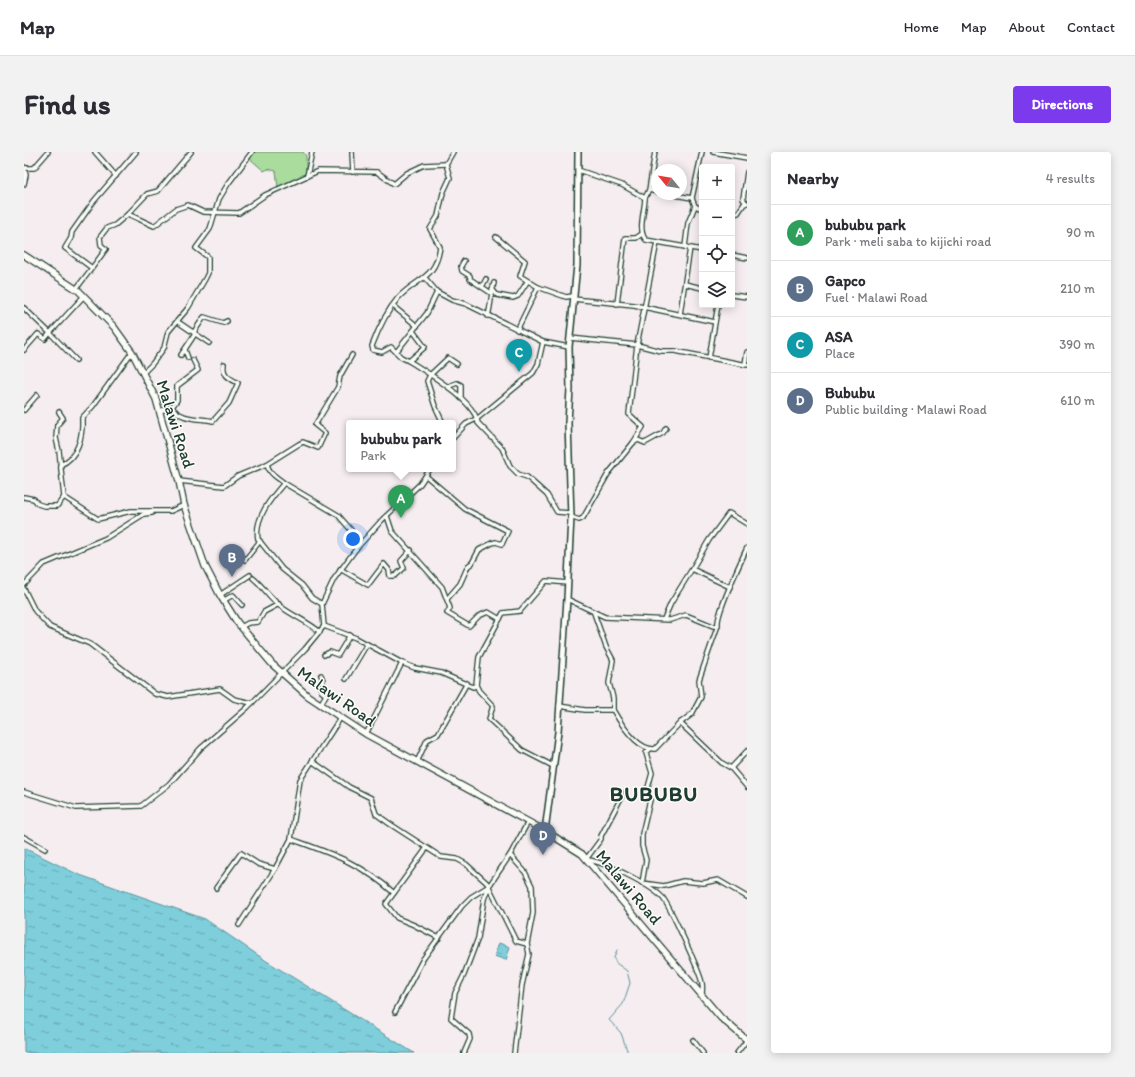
<!DOCTYPE html>
<html lang="en">
<head>
<meta charset="utf-8">
<style>
  body { margin:0; font-family:Itim,sans-serif; background:#f2f2f3; color:#2b2b33 }
  .controls { position:absolute; right:12px; top:12px; display:grid; overflow:hidden; border-radius:4px; box-shadow:0 2px 10px #0003 }
  .controls button { width:36px; height:36px; display:grid; place-items:center; padding:0; border:0; border-bottom:1px solid #e1e1e2; background:#fff; color:#2b2b33; font:20px sans-serif }
  .compass { position:absolute; left:627px; top:12px; width:36px; height:36px; border-radius:50%; background:#fff; box-shadow:0 2px 10px #0003; rotate:300deg }
  .you { position:absolute; left:329px; top:387px; width:14px; height:14px; margin:-10px; border:3px solid #fff; border-radius:50%; background:#1a73e8; box-shadow:0 0 0 6px #1a73e833 }
  .badge { display:grid; place-items:center; width:26px; height:26px; border-radius:50%; background:#7c3aed; color:#fff; font-size:13px; font-weight:700 }
  .pin { position:absolute; translate:-50% -33px; filter:drop-shadow(0 1px 2px #0008) }
  .pin::after { content:''; position:absolute; top:21px; width:14px; height:12px; background:inherit; clip-path:polygon(0 0,100% 0,50% 100%) }
  .popup { position:absolute; left:322px; top:268px; width:110px; height:52px; box-sizing:border-box; display:grid; place-content:center; border-radius:4px; background:#fff; filter:drop-shadow(0 1px 3px #0005); font-size:13px; white-space:nowrap; color:#7c7c81 }
  .popup b { font-size:15px; color:#2b2b33 }
  .popup::after { content:''; position:absolute; left:50%; top:100%; margin-left:-8px; border:8px solid transparent; border-top-color:#fff }
  .list { margin:0; padding:0; list-style:none }
  h2 { display:flex; justify-content:space-between; align-items:center; height:52px; margin:0; padding:0 16px; font-size:17px }
  h2 small { font-size:13px; font-weight:400; color:#7c7c81 }
  .list li { display:grid; grid-template-columns:26px 1fr auto; gap:12px; align-items:center; box-sizing:border-box; height:56px; padding:0 16px; border-top:1px solid #e1e1e2 }
  .list b { display:block; font-size:15px; white-space:nowrap }
  .list p { margin:0; font-size:13px; white-space:nowrap; color:#7c7c81 }
  .list em { font-size:13px; font-style:normal; color:#7c7c81 }
  .icon { flex:none; width:22px; height:22px; fill:none; stroke:currentColor; stroke-width:2; stroke-linecap:round; stroke-linejoin:round }
  .map { position:relative; flex:none; width:723px; height:901px; overflow:hidden; border-radius:4px }
  header { display:flex; align-items:center; gap:24px; box-sizing:border-box; height:56px; padding:0 20px; background:#fff; border-bottom:1px solid #e1e1e2 }
  header strong { font-size:19px }
  nav { display:flex; gap:22px; margin-inline-start:auto; font-size:14px }
  .intro { display:flex; align-items:center; justify-content:space-between; box-sizing:border-box; height:96px; padding:0 24px }
  h1 { margin:0; font-size:28px }
  .button { padding:10px 18px; border-radius:4px; background:#7c3aed; color:#fff; font-size:14px; font-weight:700 }
  main { display:flex; gap:24px; padding:0 24px }
  aside { flex:1; background:#fff; border-radius:4px; box-shadow:0 2px 10px #0003 }
  .map>svg:first-child { display:block }
  .green { fill:#aadc9e; stroke:#648c69 }
  .water { fill:url(#water-ripples); stroke:#599499 }
  .lines { fill:none; stroke-linecap:round; stroke-linejoin:round }
  .stream { stroke:#599499; stroke-width:1 }
  .street-casing { stroke:#1f3d34; stroke-width:6 }
  .secondary-casing { stroke:#1f3d34; stroke-width:8 }
  .primary-casing { stroke:#1f3d34; stroke-width:8 }
  .street { stroke:#fdfcf7; stroke-width:3.5 }
  .secondary { stroke:#fdfcf7; stroke-width:5 }
  .primary { stroke:#fdfcf7; stroke-width:5.5 }
  .labels { text-anchor:middle; dominant-baseline:central; stroke-width:3; stroke-linejoin:round; paint-order:stroke }
  .street-label { font-size:17px; fill:#1f3d34; stroke:#fdfcf7 }
  .district-label { font-size:21px; font-weight:bold; letter-spacing:1px; fill:#1f3d34; stroke:#fdfcf7 }
</style>
</head>
<body>
<header>
<strong>Map</strong>
<nav><a>Home</a><a>Map</a><a>About</a><a>Contact</a></nav>
</header>
<div class="intro"><h1>Find us</h1><a class="button">Directions</a></div>
<main>
<div class="map">
<svg width="723" height="901" viewBox="0 0 723 901">
  <defs>
    <pattern id="water-ripples" width="26" height="14" patternUnits="userSpaceOnUse"><rect width="26" height="14" fill="#7fcedc"/><path d="M2 4q2-2 4 0t4 0M15 11q2-2 4 0t4 0" fill="none" stroke="#67a8b3"/></pattern>
  </defs>
  <rect width="100%" height="100%" fill="#f6edf0"/>
  <filter id="ink" filterUnits="userSpaceOnUse"><feTurbulence type="fractalNoise" baseFrequency=".025" numOctaves="2"/><feDisplacementMap in="SourceGraphic" scale="8" xChannelSelector="R" yChannelSelector="G"/><feConvolveMatrix kernelMatrix="1 2 1 2 8 2 1 2 1" color-interpolation-filters="sRGB"/></filter>
  <g filter="url(#ink)">
    <!-- green -->
    <path class="green" d="M 229,0 L 279,0 L 282,4 L 282,22 L 254,36 L 252,19 L 244,17 L 240,19 L 224,5 Z"/>
    <!-- water -->
    <g class="water">
      <path d="M 0,696 L 53,722 L 181,767 L 241,808 L 390,901 L 0,901 Z"/>
      <path d="M 475,791 L 486,795 L 482,808 L 470,804 Z"/>
    </g>
    <g class="lines">
      <!-- stream -->
      <path class="stream" d="M 593,798 L 590,806 L 592,811 L 603,819 L 606,831 L 599,852 L 585,868 L 597,881 L 604,901"/>
      <defs>
        <g id="street">
          <path d="M 71,0 L 92,24"/>
          <path d="M 328,0 L 329,20"/>
          <path d="M 689,0 L 723,6"/>
          <path d="M 1,16 L 10,16 L 24,0"/>
          <path d="M 554,18 L 598,33 L 621,46 L 625,38 L 633,40"/>
          <path d="M 283,24 L 288,0"/>
          <path d="M 0,32 L 2,23 L 0,15"/>
          <path d="M 625,38 L 631,0"/>
          <path d="M 645,42 L 668,46 L 671,54 L 664,71 L 661,95"/>
          <path d="M 621,46 C 621,58 613,79 622,88 L 678,98"/>
          <path d="M 668,46 L 678,0"/>
          <path d="M 722,51 L 719,47 L 723,20"/>
          <path d="M 671,54 L 678,57"/>
          <path d="M 104,62 L 130,74 L 152,57 L 164,53 L 179,60 L 215,61 L 241,43 L 294,19 L 353,20 L 370,32 L 383,21 L 400,13 L 422,12"/>
          <path d="M 708,62 L 714,61 L 720,52 L 723,51"/>
          <path d="M 472,85 L 501,109 L 496,124 L 514,135 L 493,178"/>
          <path d="M 708,103 L 723,106"/>
          <path d="M 440,109 L 437,114 L 438,119 L 446,124 L 446,127 L 458,135"/>
          <path d="M 68,116 L 82,97 L 77,93 L 76,85 L 83,76 L 91,73 L 104,62 L 123,42 L 134,39 L 167,0"/>
          <path d="M 401,126 L 413,140 L 428,148 L 442,152 L 519,190 L 545,195"/>
          <path d="M 462,127 L 458,135 L 467,141"/>
          <path d="M 661,132 L 678,136"/>
          <path d="M 514,135 L 542,145 L 549,144"/>
          <path d="M 52,137 L 68,116 L 41,96 L 47,86 L 48,80 L 70,49 L 112,0"/>
          <path d="M 468,137 L 473,143 L 489,146 L 494,144 L 503,130"/>
          <path d="M 708,143 L 723,145"/>
          <path d="M 549,147 L 610,153 L 691,170"/>
          <path d="M 593,152 L 601,86 L 612,86 L 618,82"/>
          <path d="M 369,154 L 393,174"/>
          <path d="M 0,156 L 26,181 L 21,187 L 14,182 L 0,198"/>
          <path d="M 656,162 L 666,96"/>
          <path d="M 464,164 C 467,153 467,142 470,131"/>
          <path d="M 154,170 L 185,191"/>
          <path d="M 389,179 L 401,195 L 385,209 L 377,205 L 367,195 L 358,200 L 349,198 L 348,194 C 354,178 363,159 374,146 C 393,125 411,129 416,95 L 406,77 L 414,64 L 419,41 L 426,26 L 422,12 L 429,0"/>
          <path d="M 170,180 L 180,165 L 199,171 L 203,169"/>
          <path d="M 546,186 L 613,193 L 637,199 L 651,199 L 723,213"/>
          <path d="M 161,198 L 164,206"/>
          <path d="M 373,199 L 403,161 L 413,140"/>
          <path d="M 157,203 L 171,182"/>
          <path d="M 685,206 L 694,153"/>
          <path d="M 52,208 L 26,181 L 60,144"/>
          <path d="M 385,209 C 404,221 450,248 454,271 L 478,296 L 486,314 L 494,322 L 503,325 L 523,343 L 533,360 L 546,361"/>
          <path d="M 721,212 L 723,200"/>
          <path d="M 120,220 L 128,212 L 140,196 L 144,180 L 164,156 L 181,127 L 184,121 L 184,105 L 172,96 L 186,77 L 195,47 L 204,32 L 228,0"/>
          <path d="M 425,234 L 433,231 L 437,233 L 437,246"/>
          <path d="M 148,255 L 153,248 L 153,234 L 174,218 L 169,208"/>
          <path d="M 0,258 L 13,243"/>
          <path d="M 136,259 L 148,255 C 156,268 175,266 189,269 L 205,251 L 214,231 C 205,226 198,223 200,212"/>
          <path d="M 35,260 L 39,266 L 33,273 L 32,286 L 35,299 L 40,345 L 74,367 L 107,359 L 147,359 L 160,353"/>
          <path d="M 419,271 L 411,254 L 403,229 L 406,223 L 424,206 L 433,212"/>
          <path d="M 429,286 L 442,272 L 454,266 L 509,221 L 514,212 L 519,190"/>
          <path d="M 609,291 L 619,275 L 605,262 L 613,193 L 633,90"/>
          <path d="M 243,312 C 245,322 253,325 260,331 C 248,345 230,366 234,387 L 258,417 L 278,433 L 288,446 L 298,452"/>
          <path d="M 36,313 C 54,306 59,284 58,266 L 69,254 L 108,200"/>
          <path d="M 402,324 L 441,357 L 484,379 L 478,392 L 472,390 L 468,391 L 455,398 L 448,411 L 444,414 L 436,432 L 423,447"/>
          <path d="M 155,329 L 200,334 L 214,324 L 243,312 L 275,292 L 279,290 L 294,296 L 301,281 L 291,273 L 314,235 L 316,224 L 328,203"/>
          <path d="M 260,331 L 314,363 L 327,378 L 332,397"/>
          <path d="M 0,345 L 10,347 L 14,352 L 20,354 L 33,354 L 40,345"/>
          <path d="M 363,364 L 368,379 L 418,435 L 426,456 L 423,461 L 445,474 L 455,464 L 464,460 L 476,467"/>
          <path d="M 547,365 L 555,368 L 559,366 L 584,322 L 609,291 L 614,288 L 621,291 L 639,281 L 642,276"/>
          <path d="M 221,408 L 236,389"/>
          <path d="M 316,417 L 344,433 L 360,412 L 365,418 L 366,424 L 371,424 L 380,416 L 377,409 L 387,398"/>
          <path d="M 668,417 L 685,388 L 705,361 L 723,372"/>
          <path d="M 229,426 C 239,434 246,446 256,454 C 269,464 283,469 296,480"/>
          <path d="M 0,433 L 20,412 L 82,386 L 120,362 L 128,361"/>
          <path d="M 0,437 L 11,459 L 26,475 L 66,492 L 131,542 L 144,545 L 196,537 L 210,547 L 228,551"/>
          <path d="M 196,443 L 226,423"/>
          <path d="M 543,447 L 581,465 L 646,468 L 662,463 L 689,474 L 694,474"/>
          <path d="M 199,449 L 209,443 L 218,453"/>
          <path d="M 570,461 L 582,495 L 589,508 L 585,531 L 589,546 L 589,558 C 597,572 613,598 631,597 L 656,571 L 668,562 L 677,545 L 675,528 L 694,473 C 692,462 717,409 723,396"/>
          <path d="M 640,467 L 647,451 L 668,417 L 706,435"/>
          <path d="M 300,474 L 332,486 L 378,511 L 391,516 L 417,521 L 449,535 L 452,533 L 455,539 L 469,554 L 465,567 L 498,598 L 529,614"/>
          <path d="M 217,475 L 224,471 L 234,470 L 240,460 L 255,452"/>
          <path d="M 300,503 L 306,500 L 314,503 L 326,483"/>
          <path d="M 322,527 L 343,492"/>
          <path d="M 452,533 L 455,505 L 479,461 L 496,459 L 522,429 L 544,431"/>
          <path d="M 296,553 L 302,543 L 297,539 L 299,528 L 297,523"/>
          <path d="M 535,554 L 561,558 L 589,558"/>
          <path d="M 656,571 L 698,611 L 707,616 L 723,635"/>
          <path d="M 342,582 L 378,511"/>
          <path d="M 626,597 L 622,601 L 628,621 L 623,639 L 626,648 L 618,682 L 618,694 L 622,708 L 618,731 L 640,734 L 659,729 L 679,731 L 694,728 L 723,745"/>
          <path d="M 288,609 L 325,635 L 347,646 L 352,662 L 366,672 L 417,705 L 433,707 L 442,712 L 463,731 L 492,789 L 503,792"/>
          <path d="M 393,610 L 403,588 L 414,582 L 443,531"/>
          <path d="M 707,616 L 723,599"/>
          <path d="M 0,640 L 52,656 L 117,654 L 145,632 L 177,596 L 223,556 L 281,497 L 300,474 L 298,452 L 310,427 L 332,397 L 358,368 L 396,332 L 406,317"/>
          <path d="M 0,685 L 21,697"/>
          <path d="M 267,687 C 308,702 337,711 370,741 L 362,752 L 373,766 L 390,773 L 415,786"/>
          <path d="M 486,703 L 501,720 L 508,734 L 509,761 L 503,792 L 505,802 L 498,833 L 490,901"/>
          <path d="M 563,706 L 577,687 L 577,684 L 597,646 L 598,641"/>
          <path d="M 564,708 C 581,710 625,732 638,745 C 645,752 676,820 678,831 C 679,835 678,839 678,843"/>
          <path d="M 192,736 L 217,701 L 234,712 L 251,717"/>
          <path d="M 370,741 L 402,697"/>
          <path d="M 215,773 L 251,717 L 267,687 L 276,628 L 317,565"/>
          <path d="M 371,860 L 399,807 L 438,754 L 447,745 L 465,734"/>
          <path d="M 669,888 L 679,901"/>
          <path d="M 440,901 L 446,887 L 445,882 L 427,866 L 431,841 L 440,823 L 454,786 L 460,747 L 465,734 L 486,703 L 504,670"/>
          <path d="M 713,901 L 723,888"/>
        </g>
        <path id="secondary" d="M 521,679 L 534,580 L 543,447 L 547,365 L 544,271 L 546,237 L 545,195 L 553,113 L 554,0"/>
        <path id="primary" d="M 0,103 L 55,139 L 90,175 L 108,200 L 132,247 L 155,329 L 160,353 L 181,414 L 196,443 L 213,470 L 248,512 L 284,544 L 342,582 L 521,679 L 558,702 L 697,866 L 723,888"/>
      </defs>
      <!-- street casing -->
      <use href="#street" class="street-casing"/>
      <!-- secondary casing -->
      <use href="#secondary" class="secondary-casing"/>
      <!-- primary casing -->
      <use href="#primary" class="primary-casing"/>
      <!-- street -->
      <use href="#street" class="street"/>
      <!-- secondary -->
      <use href="#secondary" class="secondary"/>
      <!-- primary -->
      <use href="#primary" class="primary"/>
    </g>
  </g>
  <g class="labels">
    <!-- street labels -->
    <g class="street-label">
      <text transform="translate(152 272) rotate(72)">Malawi Road</text>
      <text transform="translate(313 544) rotate(35)">Malawi Road</text>
      <text transform="translate(605 735) rotate(50)">Malawi Road</text>
    </g>
    <!-- district labels -->
    <g class="district-label">
      <text x="630" y="641">BUBUBU</text>
    </g>
  </g>
</svg>
<div class="controls">
<button>+</button>
<button>−</button>
<button><svg class="icon" aria-label="locate" viewBox="0 0 24 24"><circle cx="12" cy="12" r="6"/><path d="M12 2v4M12 18v4M2 12h4M18 12h4"/></svg></button>
<button><svg class="icon" aria-label="layers" viewBox="0 0 24 24"><path d="M12 4l9 5-9 5-9-5zM3 14l9 5 9-5"/></svg></button>
</div>
<svg class="compass" viewBox="-18 -18 36 36"><path d="M0-13l5 13h-10z" fill="#e53935"/><path d="M0 13l5-13h-10z" fill="#7c7c81"/></svg>
<div class="you"></div>
<div class="pin badge" style="left:377px;top:366px;background:#2e9e5b">A</div>
<div class="popup"><b>bububu park</b>Park</div>
<div class="pin badge" style="left:208px;top:425px;background:#5c6f8a">B</div>
<div class="pin badge" style="left:495px;top:220px;background:#0f9aa8">C</div>
<div class="pin badge" style="left:519px;top:703px;background:#5c6f8a">D</div>
</div>
<aside>
<h2>Nearby<small>4 results</small></h2>
<ul class="list">
<li><span class="badge" style="background:#2e9e5b">A</span><div><b>bububu park</b><p>Park · meli saba to kijichi road</p></div><em>90 m</em></li>
<li><span class="badge" style="background:#5c6f8a">B</span><div><b>Gapco</b><p>Fuel · Malawi Road</p></div><em>210 m</em></li>
<li><span class="badge" style="background:#0f9aa8">C</span><div><b>ASA</b><p>Place</p></div><em>390 m</em></li>
<li><span class="badge" style="background:#5c6f8a">D</span><div><b>Bububu</b><p>Public building · Malawi Road</p></div><em>610 m</em></li>
</ul>
</aside>
</main>
</body>
</html>
